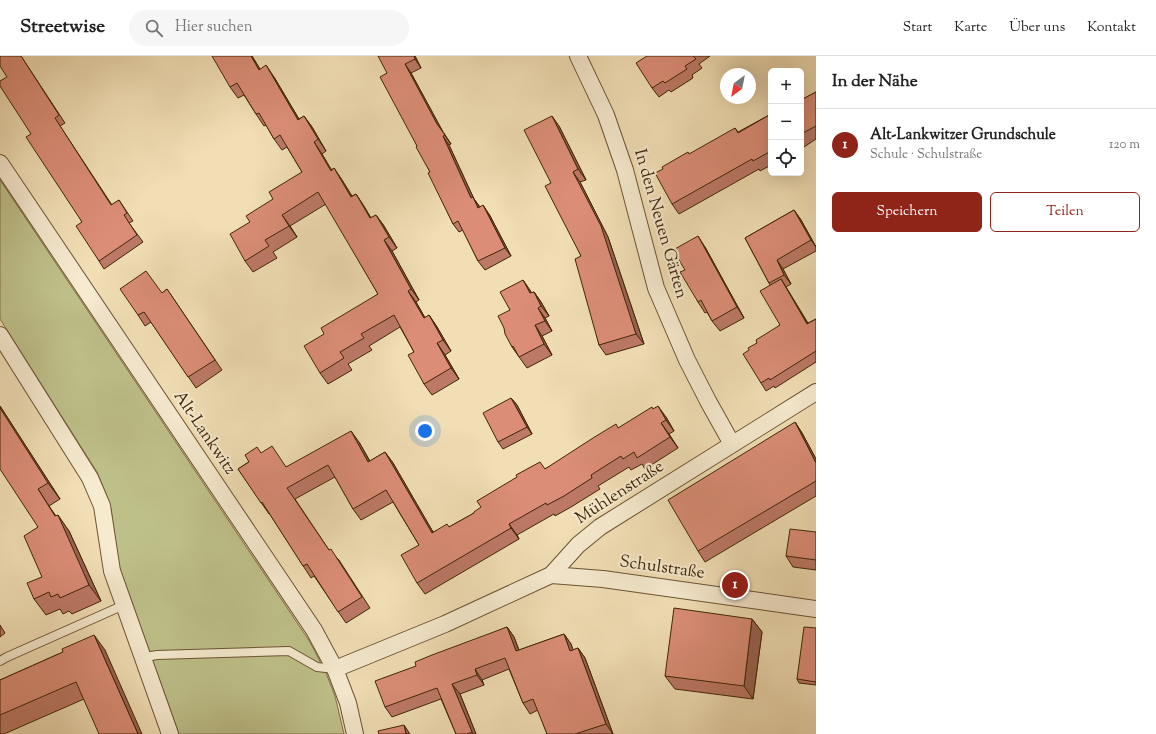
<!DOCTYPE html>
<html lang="de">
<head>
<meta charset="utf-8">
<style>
  body { margin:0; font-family:"Sorts Mill Goudy",serif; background:#f6f6f6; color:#222 }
  .controls { position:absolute; right:12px; top:12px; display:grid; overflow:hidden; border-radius:6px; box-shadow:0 4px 16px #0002 }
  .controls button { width:36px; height:36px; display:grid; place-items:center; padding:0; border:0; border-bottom:1px solid #e0e0e0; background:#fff; color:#222; font:20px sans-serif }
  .compass { position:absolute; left:720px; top:12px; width:36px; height:36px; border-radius:50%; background:#fff; box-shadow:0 4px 16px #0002; rotate:212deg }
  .you { position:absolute; left:425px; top:375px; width:14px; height:14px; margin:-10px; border:3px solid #fff; border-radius:50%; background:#1a73e8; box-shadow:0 0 0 6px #1a73e833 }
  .badge { display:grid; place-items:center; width:26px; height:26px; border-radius:50%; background:#8f2418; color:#fff; font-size:13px; font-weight:700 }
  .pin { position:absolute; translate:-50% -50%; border:2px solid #fff; box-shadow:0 1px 4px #0006 }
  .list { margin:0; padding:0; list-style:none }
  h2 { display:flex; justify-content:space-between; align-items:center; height:52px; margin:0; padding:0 16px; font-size:17px }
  h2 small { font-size:13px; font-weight:400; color:#767676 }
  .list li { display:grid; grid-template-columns:26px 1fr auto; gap:12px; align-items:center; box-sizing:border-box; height:72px; padding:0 16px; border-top:1px solid #e0e0e0 }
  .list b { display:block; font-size:15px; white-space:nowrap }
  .list p { margin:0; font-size:13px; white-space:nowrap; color:#767676 }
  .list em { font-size:13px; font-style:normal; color:#767676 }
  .actions { display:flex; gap:8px; padding:12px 16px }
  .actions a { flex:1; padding:9px 0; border:1px solid #8f2418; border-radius:6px; text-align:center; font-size:14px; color:#8f2418 }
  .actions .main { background:#8f2418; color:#fff }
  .icon { flex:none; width:22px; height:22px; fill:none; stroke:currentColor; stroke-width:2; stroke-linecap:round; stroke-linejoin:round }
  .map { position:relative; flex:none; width:816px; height:678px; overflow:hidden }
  header { display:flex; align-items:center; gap:24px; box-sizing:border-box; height:56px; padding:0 20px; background:#fff; border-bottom:1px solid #e0e0e0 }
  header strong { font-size:19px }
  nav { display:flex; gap:22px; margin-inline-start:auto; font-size:14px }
  .search { width:280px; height:36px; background:#f6f6f6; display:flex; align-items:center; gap:10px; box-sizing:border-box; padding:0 14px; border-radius:22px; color:#767676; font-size:15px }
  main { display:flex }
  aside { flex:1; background:#fff }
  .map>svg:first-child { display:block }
  .green { fill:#bec08a; stroke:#7f7248 }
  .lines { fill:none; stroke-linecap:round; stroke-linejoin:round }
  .lane-casing { stroke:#6c5332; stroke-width:10 }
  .street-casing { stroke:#6c5332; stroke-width:18 }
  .lane { stroke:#f6eacf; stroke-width:8 }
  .street { stroke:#f6eacf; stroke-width:16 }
  .wall { fill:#bc7966; stroke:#402507 }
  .shaded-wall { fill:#996353; stroke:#402507 }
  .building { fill:#db8d77; stroke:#402507 }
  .labels { text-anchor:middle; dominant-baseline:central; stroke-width:4; stroke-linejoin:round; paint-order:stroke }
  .street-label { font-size:17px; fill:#402507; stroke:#f6eacf }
</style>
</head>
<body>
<header>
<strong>Streetwise</strong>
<div class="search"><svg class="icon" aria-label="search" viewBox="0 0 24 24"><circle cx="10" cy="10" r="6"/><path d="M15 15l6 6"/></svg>Hier suchen</div>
<nav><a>Start</a><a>Karte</a><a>Über uns</a><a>Kontakt</a></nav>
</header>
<main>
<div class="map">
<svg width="816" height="678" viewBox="0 0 816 678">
  <rect width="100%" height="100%" fill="#f1deb5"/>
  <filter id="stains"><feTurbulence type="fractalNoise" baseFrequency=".005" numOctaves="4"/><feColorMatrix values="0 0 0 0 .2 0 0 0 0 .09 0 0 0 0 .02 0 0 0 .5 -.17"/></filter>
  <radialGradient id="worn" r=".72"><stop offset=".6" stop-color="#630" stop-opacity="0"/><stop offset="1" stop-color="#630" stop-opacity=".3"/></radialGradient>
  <!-- green -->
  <path class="green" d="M 0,124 L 310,586 L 326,617 L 335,640 L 344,678 L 179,678 L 119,510 L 111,453 L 107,440 L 97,416 L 0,263 Z"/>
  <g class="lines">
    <defs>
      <g id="lane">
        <path d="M 0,605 L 7,601 L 124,549"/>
        <path d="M 144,605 L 151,600 L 157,599 L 289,595 L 317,611 L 335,613"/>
      </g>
      <g id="street">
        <path d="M 578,0 L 606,59 L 625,114 L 656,232 L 687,304 L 708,345 L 732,388"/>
        <path d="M 0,107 L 314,574 L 335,613 L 348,647 L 355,678"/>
        <path d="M 0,279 L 90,422 L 102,450 L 112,515 L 170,678"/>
        <path d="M 551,519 L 603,523 L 816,553"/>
        <path d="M 335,613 L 445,568 L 551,519 L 578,489 L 600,471 L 816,336"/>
      </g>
    </defs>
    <!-- lane casing -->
    <use href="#lane" class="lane-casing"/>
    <!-- street casing -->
    <use href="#street" class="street-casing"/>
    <!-- lane -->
    <use href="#lane" class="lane"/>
    <!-- street -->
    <use href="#street" class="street"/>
  </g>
  <!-- wall -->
  <g class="wall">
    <path d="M 0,0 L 21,0 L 65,67 L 60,70 L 112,149 L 119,144 L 133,165 L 129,167 L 143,186 L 104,213 L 99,205 L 82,166 L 7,21 Z"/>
    <path d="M 252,0 L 260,13 L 274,21 L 299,63 L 304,60 L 312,71 L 326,95 L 322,98 L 331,114 L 334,112 L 342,124 L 352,140 L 356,138 L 371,162 L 376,159 L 384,170 L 397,192 L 392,195 L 419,244 L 416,246 L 425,262 L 429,259 L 437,271 L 451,295 L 445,299 L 459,323 L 432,339 L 424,328 L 414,296 L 400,271 L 369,290 L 372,294 L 348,308 L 352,314 L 328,328 L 320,317 L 324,278 L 378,238 L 326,148 L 290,170 L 297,181 L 273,196 L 277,202 L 253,216 L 245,205 L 250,166 L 302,116 L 287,91 L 282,94 L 274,83 L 266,69 L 264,70 L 256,58 L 244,39 L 238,42 L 230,31 Z"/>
    <path d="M 415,0 L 421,12 L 411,17 L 443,76 L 451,88 L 449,89 L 474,143 L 480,151 L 489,158 L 511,200 L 485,214 L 478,205 L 463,174 L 459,176 L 453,168 L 430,116 L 417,90 L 387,17 Z"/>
    <path d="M 647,0 L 710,0 L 699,8 L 702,12 L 692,19 L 693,22 L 671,36 L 669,34 L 659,41 L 652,32 Z"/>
    <path d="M 816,36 L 816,83 L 801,93 L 801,44 Z"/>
    <path d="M 771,58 L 771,109 L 760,115 L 759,113 L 679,158 L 672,148 L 735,72 L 738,76 Z"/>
    <path d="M 559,70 L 586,124 L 580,126 L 608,181 L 644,288 L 606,299 L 599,289 L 581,200 L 551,127 Z"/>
    <path d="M 794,154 L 801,164 L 816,191 L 816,195 L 783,213 L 791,228 L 786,231 L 808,267 L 816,263 L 816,306 L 775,332 L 774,330 L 766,335 L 761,327 L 749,294 L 757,287 L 780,269 L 770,229 L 745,182 Z"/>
    <path d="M 705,191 L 744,262 L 720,275 L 712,265 L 707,256 L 705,257 L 698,246 L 685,214 Z"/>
    <path d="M 523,224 L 531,237 L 534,236 L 541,246 L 549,260 L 545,262 L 552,275 L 542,280 L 552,299 L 527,312 L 512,291 L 510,254 Z"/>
    <path d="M 167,233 L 222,314 L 196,332 L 151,266 L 145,270 L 138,259 L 162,237 Z"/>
    <path d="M 511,342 L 517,349 L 532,378 L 503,393 L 498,386 Z"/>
    <path d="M 0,350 L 60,443 L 49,450 L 56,460 L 69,475 L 101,545 L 72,558 L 69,555 L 63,558 L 60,553 L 46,559 L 34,543 L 42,521 L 38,471 Z"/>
    <path d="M 653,353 L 666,361 L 674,375 L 669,378 L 678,392 L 645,413 L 642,408 L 631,414 L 629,411 L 598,430 L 600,433 L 571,451 L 555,460 L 554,458 L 517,479 L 519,483 L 425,538 L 417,527 L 419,489 L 393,446 L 361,464 L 353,453 L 335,421 L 295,443 L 329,494 L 339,504 L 370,552 L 346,567 L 314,520 L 311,522 L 269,457 L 269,458 L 238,413 L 262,397 L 286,411 L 359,386 L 370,405 L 385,396 L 393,407 L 433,476 L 449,471 L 474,457 L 545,413 Z"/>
    <path d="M 795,366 L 802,377 L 816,403 L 816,440 L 705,506 L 698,495 Z"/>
    <path d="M 816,476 L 816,514 L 793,511 L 786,500 Z"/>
    <path d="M 752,563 L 762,576 L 753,643 L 675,633 L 665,620 Z"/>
    <path d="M 0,569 L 5,577 L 0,581 Z"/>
    <path d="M 507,571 L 514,581 L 519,594 L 564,578 L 571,588 L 573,594 L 578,592 L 585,602 L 613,678 L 547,678 L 538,654 L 530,658 L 523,647 L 509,613 L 482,624 L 484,629 L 460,638 L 476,678 L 456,678 L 441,643 L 392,661 L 385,651 L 416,610 Z"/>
    <path d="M 816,572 L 816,629 L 799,627 L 797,623 Z"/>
    <path d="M 105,594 L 84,643 L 4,678 L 0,678 L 0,624 L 63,596 Z"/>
  </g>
  <!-- shaded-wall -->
  <g class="shaded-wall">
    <path d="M 251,0 L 252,0 L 267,25 L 259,14 Z"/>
    <path d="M 414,0 L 415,0 L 421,12 L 415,3 Z"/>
    <path d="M 405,8 L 411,17 L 443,76 L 451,88 L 437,68 Z"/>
    <path d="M 266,9 L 274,21 L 306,75 L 298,64 Z"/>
    <path d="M 304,60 L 312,71 L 326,95 L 318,83 Z"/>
    <path d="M 552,60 L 559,70 L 586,124 L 578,113 Z"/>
    <path d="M 443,80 L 449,89 L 474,143 L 479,150 L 485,160 L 471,142 Z"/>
    <path d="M 314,86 L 322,98 L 339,126 L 331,115 Z"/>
    <path d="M 334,112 L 342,124 L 359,152 L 351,141 Z"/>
    <path d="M 573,116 L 580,126 L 608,181 L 644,288 L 636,278 Z"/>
    <path d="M 356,138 L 364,150 L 378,174 L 370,162 Z"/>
    <path d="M 483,149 L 489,158 L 511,200 L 505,192 Z"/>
    <path d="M 794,154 L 801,164 L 816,191 L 811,184 Z"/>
    <path d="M 282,159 L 290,170 L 297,181 L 289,170 Z"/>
    <path d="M 376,159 L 384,170 L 397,192 L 389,181 Z"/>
    <path d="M 698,180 L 705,191 L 744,262 L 737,251 Z"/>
    <path d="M 384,184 L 392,195 L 419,244 L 411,233 Z"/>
    <path d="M 777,204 L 783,213 L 791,228 L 784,219 Z"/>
    <path d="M 781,223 L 786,231 L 813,276 L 807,268 Z"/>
    <path d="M 523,224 L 530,234 L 537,248 L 530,237 Z"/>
    <path d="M 408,235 L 416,246 L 432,274 L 424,262 Z"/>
    <path d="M 534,236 L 541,246 L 549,260 L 541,250 Z"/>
    <path d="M 538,252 L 545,262 L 552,275 L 545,265 Z"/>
    <path d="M 429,259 L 437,271 L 451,295 L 443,284 Z"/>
    <path d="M 535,269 L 542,280 L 552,299 L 544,288 Z"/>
    <path d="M 437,287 L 445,299 L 459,323 L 451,312 Z"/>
    <path d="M 511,342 L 517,349 L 532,378 L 527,371 Z"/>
    <path d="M 0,350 L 60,443 L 48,427 L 0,352 Z"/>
    <path d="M 658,350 L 666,361 L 674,375 L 666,364 Z"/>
    <path d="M 795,366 L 802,377 L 816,403 L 816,407 Z"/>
    <path d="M 661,367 L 669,378 L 678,392 L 670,381 Z"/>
    <path d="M 351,375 L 359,386 L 376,417 L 368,406 Z"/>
    <path d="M 385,396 L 393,407 L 440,488 L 432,477 Z"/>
    <path d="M 38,433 L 64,474 L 58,459 L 69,475 L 101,545 L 89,529 L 55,460 Z"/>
    <path d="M 509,468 L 517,479 L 519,483 L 511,472 Z"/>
    <path d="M 752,563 L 762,576 L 753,643 L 744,630 Z"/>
    <path d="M 507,571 L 514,581 L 523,606 L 516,595 Z"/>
    <path d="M 564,578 L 571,588 L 577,605 L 570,595 Z"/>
    <path d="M 94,579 L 105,594 L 142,678 L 138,678 Z"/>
    <path d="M 578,592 L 585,602 L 613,678 L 606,668 Z"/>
    <path d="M 475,613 L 482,624 L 484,629 L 477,619 Z"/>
    <path d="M 452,628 L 460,638 L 476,678 L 473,678 L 472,676 Z"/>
    <path d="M 404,669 L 410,678 L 406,678 Z"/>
  </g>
  <!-- building -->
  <g class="building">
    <path d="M 0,0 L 21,0 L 59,59 L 55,62 L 111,149 L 119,144 L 127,157 L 124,159 L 137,179 L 99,205 L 76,170 L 82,166 L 26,81 L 31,78 L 0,30 L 0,25 L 7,21 L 0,10 Z"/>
    <path d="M 212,0 L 251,0 L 259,14 L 266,9 L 298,64 L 304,60 L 318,83 L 314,86 L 331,115 L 334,112 L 351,141 L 356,138 L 370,162 L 376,159 L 389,181 L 384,184 L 411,233 L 408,235 L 424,262 L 429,259 L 443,284 L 437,287 L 451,312 L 424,328 L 408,299 L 414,296 L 394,259 L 361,278 L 364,282 L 340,296 L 344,302 L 320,317 L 304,290 L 324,278 L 321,272 L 378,238 L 318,136 L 282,159 L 289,170 L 265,184 L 269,190 L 245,205 L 230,178 L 250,166 L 246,160 L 273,143 L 269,136 L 302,116 L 280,79 L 274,83 L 259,57 L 256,58 L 237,27 L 230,31 Z"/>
    <path d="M 378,0 L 414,0 L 415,3 L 405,8 L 437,68 L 445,79 L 443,80 L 471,142 L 473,141 L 478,152 L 483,149 L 505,192 L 478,205 L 458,165 L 453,168 L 428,117 L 430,116 L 416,91 L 417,90 L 380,21 L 387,17 Z"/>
    <path d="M 647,0 L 693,0 L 696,3 L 685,10 L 687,13 L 665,27 L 663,25 L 652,32 L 636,7 Z"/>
    <path d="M 816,36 L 816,70 L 801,78 L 802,78 L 801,79 L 801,44 Z"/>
    <path d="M 771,58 L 771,96 L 771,95 L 753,105 L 752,103 L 672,148 L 655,117 L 663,113 L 662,111 L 688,96 L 689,98 L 735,72 L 738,77 Z"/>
    <path d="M 552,60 L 578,113 L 573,116 L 601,170 L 636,278 L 599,289 L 575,203 L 581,200 L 545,130 L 551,127 L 524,74 Z"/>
    <path d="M 794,154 L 811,184 L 777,204 L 784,219 L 769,227 L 745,182 Z"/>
    <path d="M 698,180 L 737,251 L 712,265 L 701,244 L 698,246 L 680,216 L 685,214 L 673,194 Z"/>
    <path d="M 146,215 L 162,237 L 167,233 L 215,304 L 188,321 L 144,256 L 138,259 L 120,233 Z"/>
    <path d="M 781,223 L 807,268 L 816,263 L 816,295 L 770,324 L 769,322 L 761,327 L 743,298 L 749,294 L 748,292 L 757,287 L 756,284 L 780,269 L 760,235 Z"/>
    <path d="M 523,224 L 530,237 L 534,236 L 541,250 L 538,252 L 545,265 L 535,269 L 544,288 L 519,301 L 513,290 L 512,291 L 505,278 L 504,272 L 498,260 L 510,254 L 500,236 Z"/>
    <path d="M 511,342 L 527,371 L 498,386 L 483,357 Z"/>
    <path d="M 658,350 L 666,364 L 661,367 L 670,381 L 637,402 L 634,396 L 623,403 L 621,400 L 591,419 L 592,422 L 564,440 L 547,449 L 546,447 L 509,468 L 511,472 L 417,527 L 401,499 L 419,489 L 386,434 L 353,453 L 328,409 L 287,432 L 329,494 L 331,493 L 362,541 L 338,556 L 307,508 L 303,510 L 262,446 L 261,447 L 238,413 L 249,406 L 245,399 L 257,391 L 261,397 L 272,390 L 286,411 L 351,375 L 368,406 L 385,396 L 432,477 L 447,468 L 449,471 L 474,457 L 474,456 L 481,451 L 477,445 L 517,421 L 516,419 L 540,406 L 545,413 L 593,382 L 616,368 L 618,372 L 652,351 L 653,353 Z"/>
    <path d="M 0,352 L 48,427 L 38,433 L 55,460 L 58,459 L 89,529 L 60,542 L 58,538 L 51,541 L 49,536 L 34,543 L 27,527 L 42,521 L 24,480 L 38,471 L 0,413 Z"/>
    <path d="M 795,366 L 816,407 L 816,425 L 698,495 L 668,444 Z"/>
    <path d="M 790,473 L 816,476 L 816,504 L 786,500 Z"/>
    <path d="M 674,552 L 752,563 L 744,630 L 665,620 Z"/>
    <path d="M 507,571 L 516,595 L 564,578 L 570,595 L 578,592 L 606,668 L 575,678 L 547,678 L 533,643 L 523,647 L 505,602 L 475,613 L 477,619 L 452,628 L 472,676 L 467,678 L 456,678 L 437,632 L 385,651 L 375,625 L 416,610 L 415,606 L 432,599 Z"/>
    <path d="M 804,571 L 816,572 L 816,626 L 797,623 Z"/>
    <path d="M 94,579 L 138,678 L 99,678 L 76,626 L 0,659 L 0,624 L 63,596 L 62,593 Z"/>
    <path d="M 404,669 L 406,678 L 379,678 L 378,675 Z"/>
  </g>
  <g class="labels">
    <!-- street labels -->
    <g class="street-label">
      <text transform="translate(660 168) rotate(74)">In den Neuen Gärten</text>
      <text transform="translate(204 377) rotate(56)">Alt-Lankwitz</text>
      <text transform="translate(620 437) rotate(-33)">Mühlenstraße</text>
      <text transform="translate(662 512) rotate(8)">Schulstraße</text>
    </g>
  </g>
  <rect width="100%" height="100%" filter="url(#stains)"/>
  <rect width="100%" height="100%" fill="url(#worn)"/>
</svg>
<div class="controls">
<button>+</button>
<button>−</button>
<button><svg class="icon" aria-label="locate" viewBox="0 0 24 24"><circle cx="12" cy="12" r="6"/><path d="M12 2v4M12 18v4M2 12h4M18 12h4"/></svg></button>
</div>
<svg class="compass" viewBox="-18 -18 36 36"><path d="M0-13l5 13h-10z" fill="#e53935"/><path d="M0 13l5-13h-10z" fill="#767676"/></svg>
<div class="you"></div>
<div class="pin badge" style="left:735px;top:529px">1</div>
</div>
<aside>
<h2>In der Nähe<small></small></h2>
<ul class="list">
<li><span class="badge">1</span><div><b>Alt-Lankwitzer Grundschule</b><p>Schule · Schulstraße</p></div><em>120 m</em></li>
</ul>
<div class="actions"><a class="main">Speichern</a><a>Teilen</a></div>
</aside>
</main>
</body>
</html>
